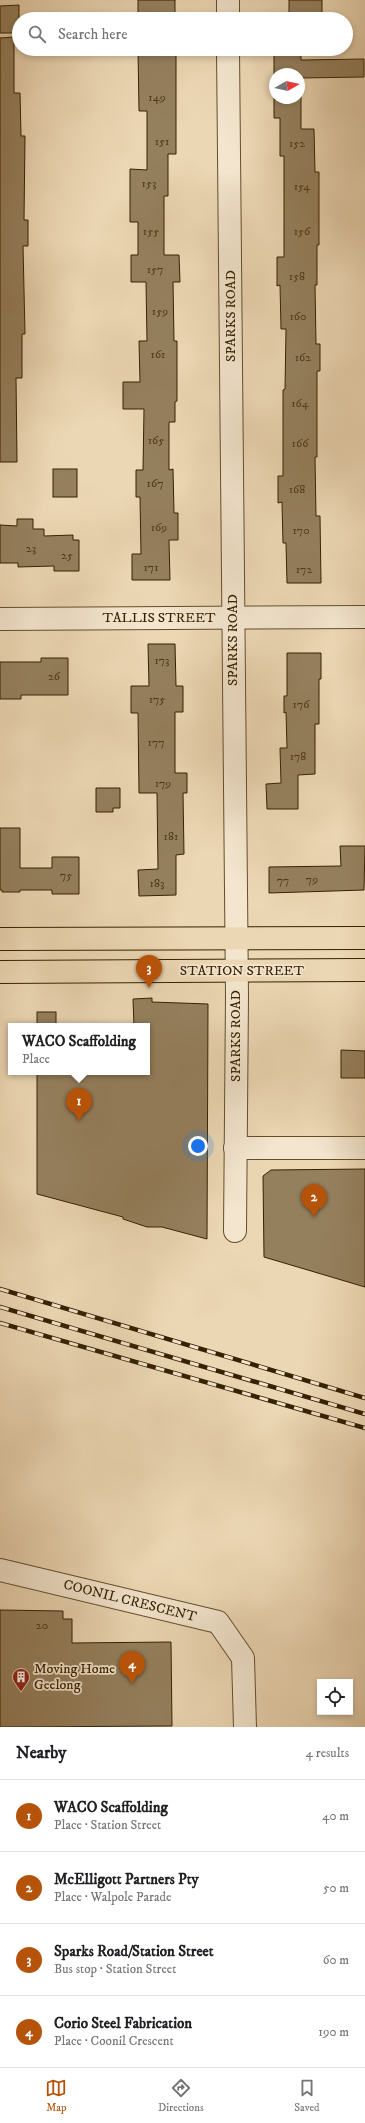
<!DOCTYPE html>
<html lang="en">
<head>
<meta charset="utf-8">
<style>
  body { margin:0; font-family:"IM FELL DW Pica",serif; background:#f6f6f6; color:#202124 }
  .controls { position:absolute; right:12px; bottom:12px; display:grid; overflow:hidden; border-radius:0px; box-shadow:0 2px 6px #0003 }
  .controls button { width:36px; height:36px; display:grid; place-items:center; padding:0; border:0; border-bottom:1px solid #e0e0e0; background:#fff; color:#202124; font:20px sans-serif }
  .compass { position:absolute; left:269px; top:68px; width:36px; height:36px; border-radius:50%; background:#fff; box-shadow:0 2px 6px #0003; rotate:81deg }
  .you { position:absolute; left:198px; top:1146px; width:14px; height:14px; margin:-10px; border:3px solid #fff; border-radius:50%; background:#1a73e8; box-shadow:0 0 0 6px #1a73e833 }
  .badge { display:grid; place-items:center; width:26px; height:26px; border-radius:50%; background:#b45309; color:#fff; font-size:13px; font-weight:700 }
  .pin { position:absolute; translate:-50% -33px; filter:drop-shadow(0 1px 2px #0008) }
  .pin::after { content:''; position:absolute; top:21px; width:14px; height:12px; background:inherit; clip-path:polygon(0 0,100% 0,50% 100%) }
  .popup { position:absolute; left:8px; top:1023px; width:142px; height:52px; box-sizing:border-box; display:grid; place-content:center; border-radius:0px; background:#fff; filter:drop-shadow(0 1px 3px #0005); font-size:13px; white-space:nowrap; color:#757577 }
  .popup b { font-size:15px; color:#202124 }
  .popup::after { content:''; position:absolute; left:50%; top:100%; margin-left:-8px; border:8px solid transparent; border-top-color:#fff }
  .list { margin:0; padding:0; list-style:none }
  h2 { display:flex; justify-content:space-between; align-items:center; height:52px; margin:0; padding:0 16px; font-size:17px }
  h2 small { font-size:13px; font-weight:400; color:#757577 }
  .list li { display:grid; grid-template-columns:26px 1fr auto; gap:12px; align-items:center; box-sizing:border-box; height:72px; padding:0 16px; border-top:1px solid #e0e0e0 }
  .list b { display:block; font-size:15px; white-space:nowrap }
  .list p { margin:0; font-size:13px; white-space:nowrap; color:#757577 }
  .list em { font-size:13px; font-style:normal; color:#757577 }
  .icon { flex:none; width:22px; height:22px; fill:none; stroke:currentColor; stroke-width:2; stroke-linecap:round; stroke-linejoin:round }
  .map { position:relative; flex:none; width:365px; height:1727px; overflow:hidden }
  .search { position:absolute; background:#fff; box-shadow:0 2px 6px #0003; left:12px; right:12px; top:12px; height:44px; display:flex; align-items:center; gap:10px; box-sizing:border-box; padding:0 14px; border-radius:22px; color:#757577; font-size:15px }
  .sheet { height:340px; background:#fff }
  nav { display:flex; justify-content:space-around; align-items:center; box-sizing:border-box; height:56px; border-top:1px solid #e0e0e0; background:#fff; font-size:11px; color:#757577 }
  nav a { display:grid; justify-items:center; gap:2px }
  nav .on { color:#b45309 }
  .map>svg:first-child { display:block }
  .building { fill:#95805e; stroke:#362100; fill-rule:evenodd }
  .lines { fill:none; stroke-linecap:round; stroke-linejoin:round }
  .minor-casing { stroke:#644e2d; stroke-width:24 }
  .major-casing { stroke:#362100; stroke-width:24 }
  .minor { stroke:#f3e5ce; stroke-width:22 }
  .major { stroke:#ecd7b4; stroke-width:22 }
  .rail-casing { stroke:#362100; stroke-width:4.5 }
  .rail { stroke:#f3e5ce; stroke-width:3; stroke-dasharray:9; stroke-linecap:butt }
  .labels { text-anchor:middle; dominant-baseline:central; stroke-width:3.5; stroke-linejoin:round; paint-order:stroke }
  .number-label { font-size:12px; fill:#4e3918 }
  .street-label { font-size:14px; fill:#362100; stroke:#f3e5ce }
  .poi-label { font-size:14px; fill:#362100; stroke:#f3e5ce; text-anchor:start }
</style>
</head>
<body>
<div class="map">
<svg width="365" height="1727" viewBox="0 0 365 1727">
  <rect width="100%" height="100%" fill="#ecd7b4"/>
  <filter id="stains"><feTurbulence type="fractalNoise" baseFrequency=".005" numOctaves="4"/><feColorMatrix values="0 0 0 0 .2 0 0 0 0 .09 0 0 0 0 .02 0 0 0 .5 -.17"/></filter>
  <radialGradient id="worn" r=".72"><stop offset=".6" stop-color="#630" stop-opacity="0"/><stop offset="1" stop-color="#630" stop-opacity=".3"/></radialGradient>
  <!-- building -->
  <g class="building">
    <rect x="138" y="0" width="37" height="19"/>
    <rect x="289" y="0" width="33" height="19"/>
    <path d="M 19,5 L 19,33 L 0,33 L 0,6 Z"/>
    <path d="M 14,37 L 14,93 L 20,93 L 21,136 L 25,136 L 24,220 L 28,220 L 28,246 L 23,246 L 25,334 L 22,334 L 22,378 L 16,378 L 17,462 L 0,462 L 0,38 Z"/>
    <path d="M 138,49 L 176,49 L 176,154 L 168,154 L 168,196 L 164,196 L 164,255 L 179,255 L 180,282 L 173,282 L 174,341 L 177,341 L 177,401 L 175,402 L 175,422 L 169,422 L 169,470 L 173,469 L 174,513 L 178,513 L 178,540 L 169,540 L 170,580 L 132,580 L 132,554 L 141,554 L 140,497 L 136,497 L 136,470 L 143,470 L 144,409 L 123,409 L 123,382 L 140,382 L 139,341 L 147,341 L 146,282 L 131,282 L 131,255 L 138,255 L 138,222 L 130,222 L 130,169 L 147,170 L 147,111 L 139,111 Z"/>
    <path d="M 274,49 L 301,49 L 301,60 L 364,59 L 364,77 L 301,78 L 301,129 L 314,129 L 315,172 L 319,172 L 319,245 L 317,245 L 317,285 L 315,285 L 316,344 L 320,344 L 320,371 L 317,371 L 317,457 L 315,457 L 316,516 L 320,516 L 321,583 L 287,583 L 286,543 L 283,543 L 282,502 L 278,503 L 278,476 L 283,476 L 283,390 L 285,389 L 286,329 L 281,329 L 280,285 L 277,286 L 277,257 L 284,257 L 284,156 L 280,156 L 280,118 L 274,118 ZM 275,74 L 299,74 L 299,98 L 275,98 Z"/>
    <rect x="53" y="469" width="24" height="28"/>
    <path d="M 17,519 L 33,519 L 33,529 L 44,529 L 44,536 L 73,535 L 73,540 L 79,540 L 79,571 L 54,571 L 54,566 L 18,567 L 18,563 L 0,563 L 0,525 L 17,526 Z"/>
    <path d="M 148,644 L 175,644 L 176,686 L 183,686 L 183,712 L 175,712 L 175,773 L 187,773 L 187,793 L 183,793 L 184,854 L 176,855 L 176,895 L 139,896 L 138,870 L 158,869 L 157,793 L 139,793 L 138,713 L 131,713 L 131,686 L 149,686 Z"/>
    <path d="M 287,653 L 321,653 L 321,679 L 319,679 L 319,724 L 315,724 L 315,774 L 298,775 L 298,809 L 267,809 L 266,784 L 281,783 L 280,748 L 287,748 L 286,712 L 284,713 L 284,696 L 287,696 Z"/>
    <path d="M 41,658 L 68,658 L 68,695 L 21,695 L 21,699 L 0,699 L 0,662 L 41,662 Z"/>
    <path d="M 96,788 L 120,788 L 120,808 L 113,808 L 113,812 L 96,812 Z"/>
    <path d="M 0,828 L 20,828 L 20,868 L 52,868 L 52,857 L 79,857 L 79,894 L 52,894 L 52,890 L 20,890 L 20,892 L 2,892 L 2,890 L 0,890 Z"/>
    <path d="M 340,846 L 365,846 L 364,890 L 269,893 L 269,867 L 341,866 Z"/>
    <path d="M 152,998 L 152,1002 L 208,1004 L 207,1239 L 162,1227 L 147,1227 L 123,1219 L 123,1217 L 37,1194 L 37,1072 L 147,1072 L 147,1026 L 134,1026 L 133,999 Z"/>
    <rect x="37" y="1012" width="19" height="14"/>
    <path d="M 341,1050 L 365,1051 L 365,1078 L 341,1078 Z"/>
    <path d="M 365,1169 L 365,1287 L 264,1257 L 263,1176 L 271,1170 Z"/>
    <path d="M 0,1610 L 63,1611 L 63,1619 L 72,1619 L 72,1643 L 171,1642 L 172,1726 L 0,1727 Z"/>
  </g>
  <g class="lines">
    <defs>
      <g id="minor">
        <path d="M 228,0 L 228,19"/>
        <path d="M 228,49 L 237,996 L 235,1231"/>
        <path d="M 0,619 L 365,617"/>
        <path d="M 235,1148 L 365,1148"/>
        <path d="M 0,1570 L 218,1622 L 243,1658 L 245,1727"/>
      </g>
      <g id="major">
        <path d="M 0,939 L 365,938"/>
        <path d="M 0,972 L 365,970"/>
      </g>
    </defs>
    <!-- minor casing -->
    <use href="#minor" class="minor-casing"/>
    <!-- major casing -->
    <use href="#major" class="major-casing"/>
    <!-- minor -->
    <use href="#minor" class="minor"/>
    <!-- major -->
    <use href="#major" class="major"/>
    <defs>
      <g id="rail">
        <path d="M 0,1289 L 365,1398"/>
        <path d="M 0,1307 L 365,1414"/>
        <path d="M 0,1323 L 365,1428"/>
      </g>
    </defs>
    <!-- rail casing -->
    <use href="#rail" class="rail-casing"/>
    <!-- rail -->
    <use href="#rail" class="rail"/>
  </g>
  <!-- icons -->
  <defs>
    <symbol id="building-pin" viewBox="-11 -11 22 30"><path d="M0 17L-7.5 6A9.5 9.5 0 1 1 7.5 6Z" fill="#8f2418" stroke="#f3e5ce"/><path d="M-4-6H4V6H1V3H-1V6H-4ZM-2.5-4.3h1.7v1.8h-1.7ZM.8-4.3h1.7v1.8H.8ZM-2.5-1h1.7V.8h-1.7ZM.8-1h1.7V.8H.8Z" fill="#fff"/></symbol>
  </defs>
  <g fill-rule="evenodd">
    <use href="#building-pin" x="11" y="1667" width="20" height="27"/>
  </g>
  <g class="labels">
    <!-- number labels -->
    <g class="number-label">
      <text x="157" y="97">149</text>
      <text x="162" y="141">151</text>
      <text x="297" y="143">152</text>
      <text x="149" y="183">153</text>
      <text x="302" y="186">154</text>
      <text x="151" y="231">155</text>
      <text x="302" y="231">156</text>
      <text x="155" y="269">157</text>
      <text x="297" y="276">158</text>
      <text x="160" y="311">159</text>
      <text x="298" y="316">160</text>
      <text x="158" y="354">161</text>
      <text x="303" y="357">162</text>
      <text x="300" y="403">164</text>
      <text x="156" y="440">165</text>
      <text x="300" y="443">166</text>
      <text x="155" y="483">167</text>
      <text x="297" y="489">168</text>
      <text x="159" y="527">169</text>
      <text x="301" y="530">170</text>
      <text x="31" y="548">23</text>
      <text x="67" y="555">25</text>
      <text x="151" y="567">171</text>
      <text x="304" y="569">172</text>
      <text x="162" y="660">173</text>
      <text x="54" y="676">26</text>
      <text x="157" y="699">175</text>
      <text x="301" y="704">176</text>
      <text x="156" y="742">177</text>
      <text x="298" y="756">178</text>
      <text x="163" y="783">179</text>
      <text x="171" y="836">181</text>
      <text x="66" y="875">75</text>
      <text x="312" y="879">79</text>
      <text x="283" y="880">77</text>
      <text x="157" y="883">183</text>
      <text x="42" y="1625">20</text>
    </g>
    <!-- street labels -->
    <g class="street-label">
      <text transform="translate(231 316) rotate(-90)">SPARKS ROAD</text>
      <text x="159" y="618">TALLIS STREET</text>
      <text transform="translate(233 640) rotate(-90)">SPARKS ROAD</text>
      <text x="242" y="971">STATION STREET</text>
      <text transform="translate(236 1036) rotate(-90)">SPARKS ROAD</text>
      <text transform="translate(130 1601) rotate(14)">COONIL CRESCENT</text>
    </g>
    <!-- poi labels -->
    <g class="poi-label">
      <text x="34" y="1669">Moving Home<tspan x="34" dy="16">Geelong</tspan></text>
    </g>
  </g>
  <rect width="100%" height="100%" filter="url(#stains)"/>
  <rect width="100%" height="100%" fill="url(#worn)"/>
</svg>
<div class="controls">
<button><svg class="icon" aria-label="locate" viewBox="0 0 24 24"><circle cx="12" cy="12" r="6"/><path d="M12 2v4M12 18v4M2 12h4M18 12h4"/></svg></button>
</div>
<svg class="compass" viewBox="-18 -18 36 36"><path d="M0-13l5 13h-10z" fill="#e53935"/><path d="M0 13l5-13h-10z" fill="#757577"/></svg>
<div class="you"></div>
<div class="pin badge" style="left:79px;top:1121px">1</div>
<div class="popup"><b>WACO Scaffolding</b>Place</div>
<div class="pin badge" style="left:314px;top:1217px">2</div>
<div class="pin badge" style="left:149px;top:988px">3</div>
<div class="pin badge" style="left:132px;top:1684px">4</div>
<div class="search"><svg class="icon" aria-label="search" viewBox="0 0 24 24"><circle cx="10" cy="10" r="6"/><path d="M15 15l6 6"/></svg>Search here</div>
</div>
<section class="sheet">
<h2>Nearby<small>4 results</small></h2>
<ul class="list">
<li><span class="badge">1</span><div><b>WACO Scaffolding</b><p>Place · Station Street</p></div><em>40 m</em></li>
<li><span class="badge">2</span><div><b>McElligott Partners Pty</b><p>Place · Walpole Parade</p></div><em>50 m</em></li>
<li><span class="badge">3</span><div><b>Sparks Road/Station Street</b><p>Bus stop · Station Street</p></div><em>60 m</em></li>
<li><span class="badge">4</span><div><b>Corio Steel Fabrication</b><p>Place · Coonil Crescent</p></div><em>190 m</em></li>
</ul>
</section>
<nav>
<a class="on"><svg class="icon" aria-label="map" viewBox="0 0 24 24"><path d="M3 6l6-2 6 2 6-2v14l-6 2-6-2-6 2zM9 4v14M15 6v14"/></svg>Map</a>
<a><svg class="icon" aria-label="directions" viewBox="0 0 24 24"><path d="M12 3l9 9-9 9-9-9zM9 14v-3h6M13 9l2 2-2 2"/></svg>Directions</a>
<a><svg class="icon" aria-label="saved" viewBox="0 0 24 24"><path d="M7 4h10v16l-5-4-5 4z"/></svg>Saved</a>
</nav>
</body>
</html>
